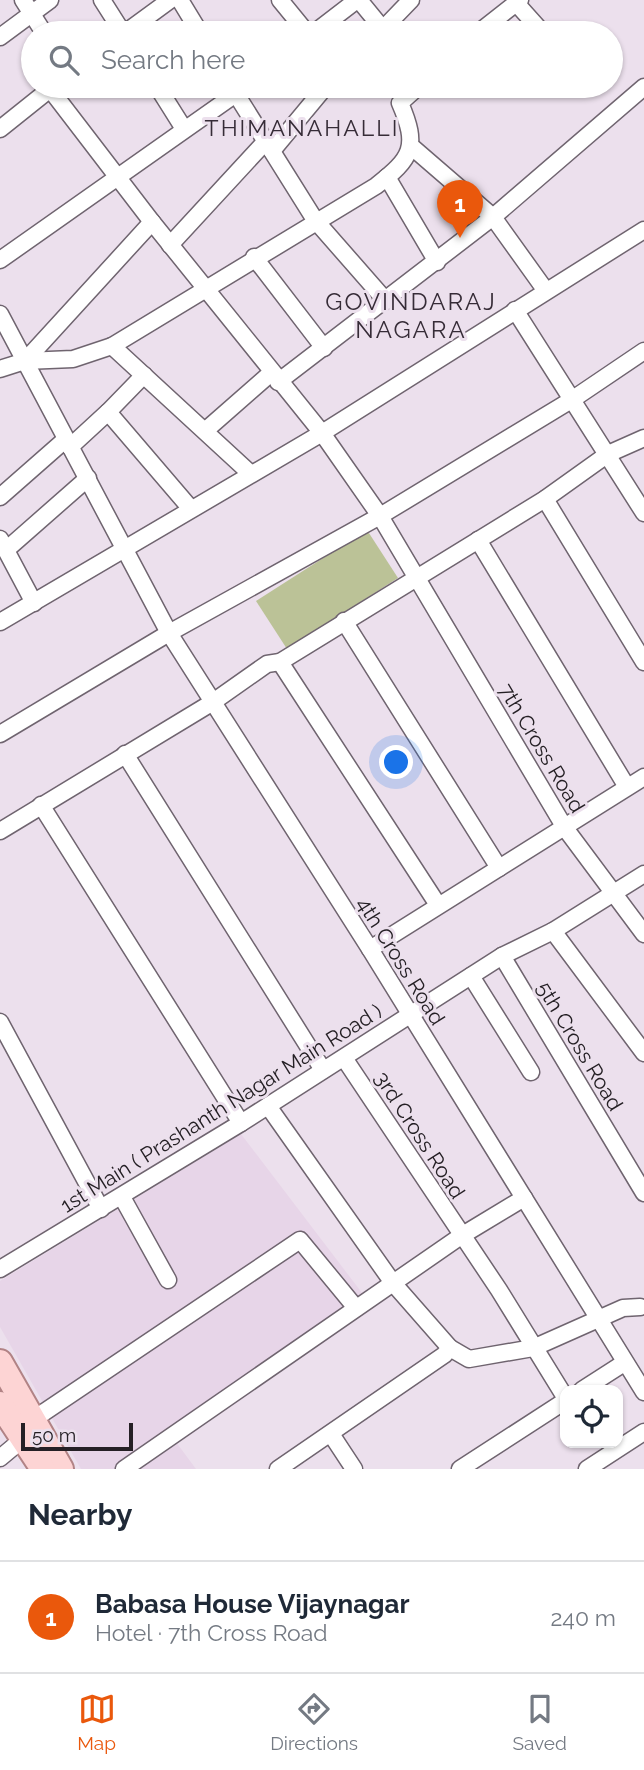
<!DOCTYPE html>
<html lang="en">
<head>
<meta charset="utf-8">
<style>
  body { margin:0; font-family:Raleway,sans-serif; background:#f2f2f3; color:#1f2937 }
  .controls { position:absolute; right:21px; bottom:21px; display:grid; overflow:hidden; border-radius:14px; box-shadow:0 2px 5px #0004 }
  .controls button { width:63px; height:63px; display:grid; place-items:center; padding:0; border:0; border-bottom:2px solid #e0e1e3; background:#fff; color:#1f2937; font:35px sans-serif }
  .scale { position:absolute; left:21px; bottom:18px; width:112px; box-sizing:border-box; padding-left:7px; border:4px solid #252025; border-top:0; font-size:19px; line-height:24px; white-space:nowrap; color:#252025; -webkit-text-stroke:5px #ece0ed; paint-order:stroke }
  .you { position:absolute; left:397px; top:763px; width:24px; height:24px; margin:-18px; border:5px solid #fff; border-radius:50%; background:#1a73e8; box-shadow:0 0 0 10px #1a73e833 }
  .badge { display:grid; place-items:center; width:46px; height:46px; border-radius:50%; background:#ea580c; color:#fff; font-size:23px; font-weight:700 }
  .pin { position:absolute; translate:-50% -58px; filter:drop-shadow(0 2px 4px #0008) }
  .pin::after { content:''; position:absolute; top:37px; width:24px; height:21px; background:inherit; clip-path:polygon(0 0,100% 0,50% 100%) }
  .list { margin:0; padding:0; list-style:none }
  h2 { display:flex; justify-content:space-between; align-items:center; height:91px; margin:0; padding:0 28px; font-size:30px }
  h2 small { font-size:23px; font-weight:400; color:#747a83 }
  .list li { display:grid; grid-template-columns:46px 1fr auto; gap:21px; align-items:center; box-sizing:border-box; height:112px; padding:0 28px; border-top:2px solid #e0e1e3 }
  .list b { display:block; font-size:26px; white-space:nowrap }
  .list p { margin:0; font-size:23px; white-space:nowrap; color:#747a83 }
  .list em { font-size:23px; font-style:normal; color:#747a83 }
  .icon { flex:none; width:38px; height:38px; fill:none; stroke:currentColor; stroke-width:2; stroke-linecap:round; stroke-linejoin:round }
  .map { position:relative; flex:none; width:644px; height:1469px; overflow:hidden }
  .search { position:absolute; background:#fff; box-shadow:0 2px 5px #0004; left:21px; right:21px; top:21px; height:77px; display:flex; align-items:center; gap:18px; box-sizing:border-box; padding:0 24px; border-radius:38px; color:#747a83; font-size:26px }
  .sheet { height:203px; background:#fff }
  nav { display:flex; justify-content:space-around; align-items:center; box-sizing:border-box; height:98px; border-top:2px solid #e0e1e3; background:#fff; font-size:19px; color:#747a83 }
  nav a { display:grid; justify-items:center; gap:4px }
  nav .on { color:#ea580c }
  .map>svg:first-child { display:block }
  .built { fill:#e7d5e8 }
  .green { fill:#bbc297 }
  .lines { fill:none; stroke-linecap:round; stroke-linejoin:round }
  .street-casing { stroke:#6f646f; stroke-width:19 }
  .primary-casing { stroke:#b18385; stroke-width:28 }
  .street { stroke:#fff; stroke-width:16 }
  .primary { stroke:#fdd4d4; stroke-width:24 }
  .labels { text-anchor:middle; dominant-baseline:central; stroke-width:6; stroke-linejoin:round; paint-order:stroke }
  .street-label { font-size:21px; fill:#252025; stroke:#ece0ed }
  .neighbourhood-label { font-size:23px; letter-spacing:2px; fill:#362c37; stroke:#ece0ed }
  .quarter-label { font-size:24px; letter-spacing:2px; fill:#362c37; stroke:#ece0ed }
</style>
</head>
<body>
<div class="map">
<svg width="644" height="1469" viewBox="0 0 644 1469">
  <rect width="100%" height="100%" fill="#ece0ed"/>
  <!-- built -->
  <path class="built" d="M 241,1134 L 372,1306 L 176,1442 L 196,1469 L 81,1469 L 0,1327 L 0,1281 Z"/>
  <!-- green -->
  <path class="green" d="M 367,530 L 398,578 L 287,649 L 256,601 Z"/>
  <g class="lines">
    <defs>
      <g id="street">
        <path d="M 23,0 L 44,33"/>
        <path d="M 102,0 L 123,33"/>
        <path d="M 180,0 L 200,33"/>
        <path d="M 280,0 L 307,33"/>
        <path d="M 359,0 L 386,33"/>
        <path d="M 516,3 L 543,33"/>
        <path d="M 382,30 L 411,0"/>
        <path d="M 125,33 L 170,0"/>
        <path d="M 314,33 L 357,0"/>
        <path d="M 478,33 L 520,0"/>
        <path d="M 0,37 L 50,0"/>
        <path d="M 54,86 L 50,89 L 152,222 L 322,433 L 380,516 L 565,828 L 644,934"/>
        <path d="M 157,86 L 184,129"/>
        <path d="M 231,86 L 315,220 L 386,301"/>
        <path d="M 0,129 L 50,89"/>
        <path d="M 412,147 L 493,217 L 546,291"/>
        <path d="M 272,151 L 326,86"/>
        <path d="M 387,177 L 437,262"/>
        <path d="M 170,245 L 266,141"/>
        <path d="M 254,257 L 324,348"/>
        <path d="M 0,260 L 247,86"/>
        <path d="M 515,310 L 644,513"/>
        <path d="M 0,314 L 169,633 L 370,949 L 644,1392"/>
        <path d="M 112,346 L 251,474"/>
        <path d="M 25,361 L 152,222"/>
        <path d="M 0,369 L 25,361 L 73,359 L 112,346 L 376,186 C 412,158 419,147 400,103 L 419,86"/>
        <path d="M 278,382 L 493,217 L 644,87"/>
        <path d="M 108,412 L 144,375"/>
        <path d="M 206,430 L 271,373"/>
        <path d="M 70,447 L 108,412 L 191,509"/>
        <path d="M 0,497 L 66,439"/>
        <path d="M 545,499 L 644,662"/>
        <path d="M 0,539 L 34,603"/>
        <path d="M 478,540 L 627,787"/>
        <path d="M 6,550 L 88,478"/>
        <path d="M 344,621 L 499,868"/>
        <path d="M 0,622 L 322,433 L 644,230"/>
        <path d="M 280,662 L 438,905"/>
        <path d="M 0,734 L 169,633 L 380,516 L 573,399 L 644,351"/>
        <path d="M 125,754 L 323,1070"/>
        <path d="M 41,805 L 241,1123"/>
        <path d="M 0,831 L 213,702 L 267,664 L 280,662 L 545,499 L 608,454 L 644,438"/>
        <path d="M 553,931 L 644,1053"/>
        <path d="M 370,949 L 644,777"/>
        <path d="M 502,956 L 644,1193"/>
        <path d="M 471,976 L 531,1072"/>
        <path d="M 0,1022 L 101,1209"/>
        <path d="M 344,1058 L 499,1290 L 565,1397"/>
        <path d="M 268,1106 L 393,1283 L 450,1348 L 444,1355 L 278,1469"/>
        <path d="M 122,1197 L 168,1280"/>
        <path d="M 0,1269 L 241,1123 L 502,956 L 553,931 L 644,874"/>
        <path d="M 450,1348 L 469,1359 L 533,1348 L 623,1308 L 640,1307"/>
        <path d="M 582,1390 L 624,1363"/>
        <path d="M 34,1419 L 300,1240 L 356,1308"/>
        <path d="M 331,1434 L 354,1469"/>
        <path d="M 0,1458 L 24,1438"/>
        <path d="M 124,1469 L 461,1236 L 524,1198"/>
        <path d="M 460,1469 L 565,1401"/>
        <path d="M 587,1469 L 644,1432"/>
      </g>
      <g id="primary">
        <path d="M 0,1362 L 61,1469"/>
        <path d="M 0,1404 L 43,1469"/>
      </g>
    </defs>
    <!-- street casing -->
    <use href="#street" class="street-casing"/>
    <!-- primary casing -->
    <use href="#primary" class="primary-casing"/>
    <!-- street -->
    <use href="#street" class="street"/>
    <!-- primary -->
    <use href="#primary" class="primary"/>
  </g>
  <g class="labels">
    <!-- street labels -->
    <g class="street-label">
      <text transform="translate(542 748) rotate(59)">7th Cross Road</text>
      <text transform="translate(401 961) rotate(58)">4th Cross Road</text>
      <text transform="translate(580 1046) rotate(59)">5th Cross Road</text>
      <text transform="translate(221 1108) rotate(-32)">1st Main ( Prashanth Nagar Main Road )</text>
      <text transform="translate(420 1135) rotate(57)">3rd Cross Road</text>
    </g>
    <!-- neighbourhood labels -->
    <g class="neighbourhood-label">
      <text x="302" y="127">THIMANAHALLI</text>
    </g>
    <!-- quarter labels -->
    <g class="quarter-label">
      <text x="411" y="301">GOVINDARAJ<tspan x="411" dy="28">NAGARA</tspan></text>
    </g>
  </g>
</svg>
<div class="controls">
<button><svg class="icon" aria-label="locate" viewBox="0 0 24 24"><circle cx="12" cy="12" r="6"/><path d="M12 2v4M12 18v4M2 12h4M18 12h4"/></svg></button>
</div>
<div class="scale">50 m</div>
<div class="you"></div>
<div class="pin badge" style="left:460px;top:238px">1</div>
<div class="search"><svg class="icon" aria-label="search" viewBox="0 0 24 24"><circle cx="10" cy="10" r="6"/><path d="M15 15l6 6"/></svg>Search here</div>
</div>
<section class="sheet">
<h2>Nearby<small></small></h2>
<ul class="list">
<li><span class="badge">1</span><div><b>Babasa House Vijaynagar</b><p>Hotel · 7th Cross Road</p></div><em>240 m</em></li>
</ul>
</section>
<nav>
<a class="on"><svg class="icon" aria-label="map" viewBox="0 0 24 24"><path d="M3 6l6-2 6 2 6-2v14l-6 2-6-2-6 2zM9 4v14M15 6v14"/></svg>Map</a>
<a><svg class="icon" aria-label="directions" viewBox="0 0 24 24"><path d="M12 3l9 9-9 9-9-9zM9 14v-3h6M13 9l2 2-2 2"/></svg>Directions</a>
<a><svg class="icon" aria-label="saved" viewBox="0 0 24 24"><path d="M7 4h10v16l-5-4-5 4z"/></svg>Saved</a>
</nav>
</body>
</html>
